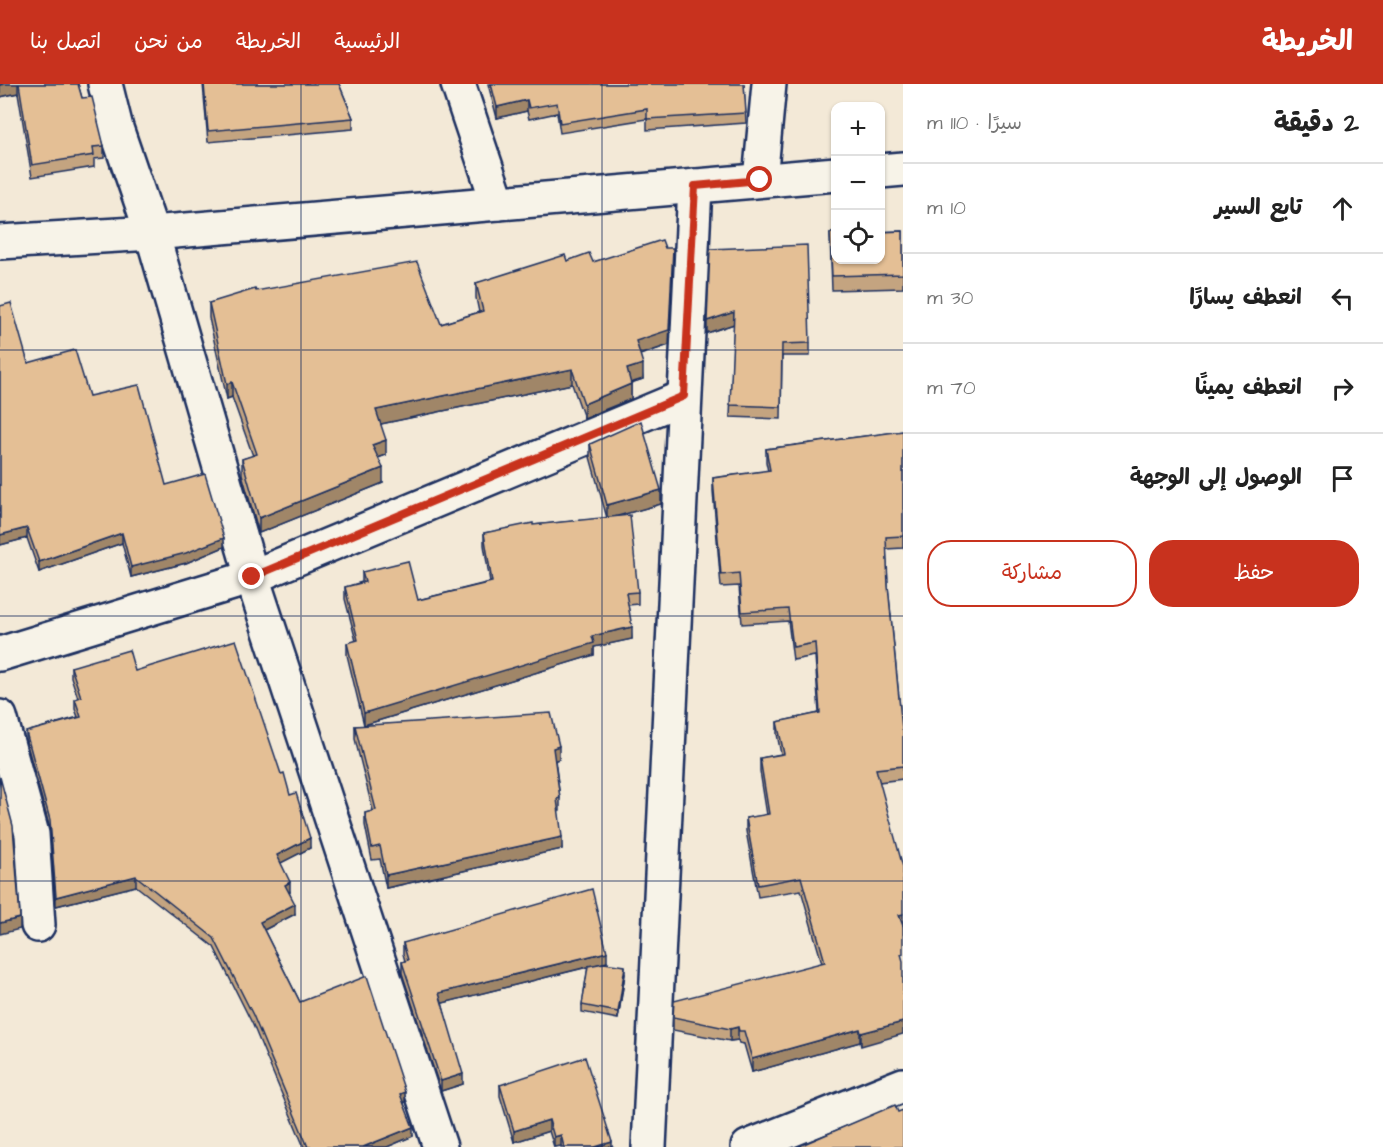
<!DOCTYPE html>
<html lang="ar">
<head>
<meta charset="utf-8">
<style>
  body { margin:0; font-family:"Architects Daughter","Playpen Sans Arabic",sans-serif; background:#f2f2f2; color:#222; direction:rtl }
  .controls { position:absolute; right:18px; top:18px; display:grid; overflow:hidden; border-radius:12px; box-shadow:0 2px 4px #0004 }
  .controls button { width:54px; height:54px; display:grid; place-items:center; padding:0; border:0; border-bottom:2px solid #e0e0e0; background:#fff; color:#222; font:30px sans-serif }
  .stop { position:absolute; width:18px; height:18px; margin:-14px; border:4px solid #c8321e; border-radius:50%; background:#fff }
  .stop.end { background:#c8321e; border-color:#fff; box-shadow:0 2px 6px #0008 }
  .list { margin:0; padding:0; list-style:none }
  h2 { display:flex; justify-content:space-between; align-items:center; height:78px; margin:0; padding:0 24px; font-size:26px }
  h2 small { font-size:20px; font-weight:400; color:#767676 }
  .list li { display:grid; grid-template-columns:39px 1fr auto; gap:18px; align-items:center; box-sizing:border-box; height:90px; padding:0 24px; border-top:2px solid #e0e0e0 }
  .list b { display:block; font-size:22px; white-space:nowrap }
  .list em { font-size:20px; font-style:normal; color:#767676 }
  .actions { display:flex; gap:12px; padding:18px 24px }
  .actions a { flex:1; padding:14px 0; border:2px solid #c8321e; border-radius:24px; text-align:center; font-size:21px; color:#c8321e }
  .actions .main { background:#c8321e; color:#fff }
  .icon { flex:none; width:33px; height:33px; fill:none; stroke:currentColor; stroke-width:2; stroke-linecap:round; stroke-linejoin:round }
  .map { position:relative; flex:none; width:903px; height:1063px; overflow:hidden; direction:ltr }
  header { display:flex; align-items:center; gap:36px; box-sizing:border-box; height:84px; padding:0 30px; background:#c8321e; color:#fff }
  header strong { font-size:28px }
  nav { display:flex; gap:33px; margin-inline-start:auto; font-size:21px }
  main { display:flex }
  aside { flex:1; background:#fff }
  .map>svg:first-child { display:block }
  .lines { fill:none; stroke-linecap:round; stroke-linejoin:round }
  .minor-casing { stroke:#1b2f5e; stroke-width:38 }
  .minor { stroke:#f7f3e8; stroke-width:33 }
  .wall { fill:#c4a480; stroke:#1b2f5e; stroke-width:1.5 }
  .shaded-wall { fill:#a08668; stroke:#1b2f5e; stroke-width:1.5 }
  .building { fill:#e4bf95; stroke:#1b2f5e; stroke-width:1.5 }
  .route { stroke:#c8321e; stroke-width:8 }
  .grid { fill:none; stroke:#1b2f5e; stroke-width:1.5; stroke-opacity:0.55 }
</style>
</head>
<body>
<header>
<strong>الخريطة</strong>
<nav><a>الرئيسية</a><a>الخريطة</a><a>من نحن</a><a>اتصل بنا</a></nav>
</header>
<main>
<aside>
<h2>2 دقيقة<small>سيرًا · 110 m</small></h2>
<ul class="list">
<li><svg class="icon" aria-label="ahead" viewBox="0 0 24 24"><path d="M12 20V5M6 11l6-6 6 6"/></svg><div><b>تابع السير</b></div><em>10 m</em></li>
<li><svg class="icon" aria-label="left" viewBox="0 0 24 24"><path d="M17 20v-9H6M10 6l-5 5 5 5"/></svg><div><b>انعطف يسارًا</b></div><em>30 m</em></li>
<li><svg class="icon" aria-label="right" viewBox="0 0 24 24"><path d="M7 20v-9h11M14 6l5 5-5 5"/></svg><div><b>انعطف يمينًا</b></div><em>70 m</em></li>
<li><svg class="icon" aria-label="arrive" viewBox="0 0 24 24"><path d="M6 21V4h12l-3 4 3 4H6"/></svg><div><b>الوصول إلى الوجهة</b></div></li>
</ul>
<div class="actions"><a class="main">حفظ</a><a>مشاركة</a></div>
</aside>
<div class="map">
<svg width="903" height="1063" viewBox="0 0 903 1063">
  <rect width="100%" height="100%" fill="#f3e9d7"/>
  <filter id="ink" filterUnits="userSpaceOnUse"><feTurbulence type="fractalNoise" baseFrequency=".0167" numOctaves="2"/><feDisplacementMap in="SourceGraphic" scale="12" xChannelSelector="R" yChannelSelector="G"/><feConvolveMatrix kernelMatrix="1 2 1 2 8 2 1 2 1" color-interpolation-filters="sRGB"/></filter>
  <g filter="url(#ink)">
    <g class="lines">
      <defs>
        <g id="minor">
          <path d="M 105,0 L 116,44 L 152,149 L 252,493 L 440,1063"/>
          <path d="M 458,0 L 498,119"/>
          <path d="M 880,87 L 903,85"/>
          <path d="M 760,96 L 769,0"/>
          <path d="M 0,158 L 152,149 L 836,90"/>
          <path d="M 0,570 L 252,493 L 684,313"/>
          <path d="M 0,633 L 32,750 L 38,841"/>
          <path d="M 649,1063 L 695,102"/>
          <path d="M 748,1063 L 903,1001"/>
        </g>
      </defs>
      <!-- minor casing -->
      <use href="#minor" class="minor-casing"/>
      <!-- minor -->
      <use href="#minor" class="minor"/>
    </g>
    <!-- wall -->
    <g class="wall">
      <path d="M 0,0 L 78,0 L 82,14 L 104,62 L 104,74 L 94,75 L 94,83 L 32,93 L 18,9 L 0,13 Z"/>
      <path d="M 203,0 L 339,0 L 353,34 L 353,45 L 208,58 Z"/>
      <path d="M 488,0 L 744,0 L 746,39 L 647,46 L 647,35 L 560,49 L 557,29 L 529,35 L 527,27 L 497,34 Z"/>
      <path d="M 903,147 L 903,204 L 832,206 L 830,149 Z"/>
      <path d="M 665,164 L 673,179 L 669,261 L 640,271 L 643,295 L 631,299 L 631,315 L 584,334 L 572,300 L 380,340 L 386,371 L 378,374 L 383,399 L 259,449 L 242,390 L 242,375 L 253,372 L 232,313 L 227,315 L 209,234 L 209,219 L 256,207 L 441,240 L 479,228 L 476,214 L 476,199 L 567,177 L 593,178 Z"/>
      <path d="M 710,165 L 810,259 L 810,272 L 782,272 L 781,335 L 730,333 L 734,240 L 707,249 Z"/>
      <path d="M 0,222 L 28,279 L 89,312 L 166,401 L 224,463 L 186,479 L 131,493 L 122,459 L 39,488 L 27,454 L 0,461 Z"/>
      <path d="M 903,347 L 903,464 L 886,465 L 888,502 L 902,645 L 903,645 L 903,695 L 879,698 L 861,962 L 860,958 L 752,988 L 744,960 L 739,959 L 738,956 L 730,957 L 673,946 L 673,933 L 822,879 L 801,806 L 758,813 L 746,747 L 746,734 L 767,731 L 760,687 L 760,674 L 781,670 L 777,650 L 777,638 L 819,629 L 815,572 L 793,576 L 788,537 L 742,540 L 739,502 L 721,503 L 713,407 L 713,394 L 768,387 L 766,378 L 766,365 Z"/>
      <path d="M 590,360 L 661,420 L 613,433 L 638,508 L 638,520 L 628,521 L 632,555 L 594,563 L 594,571 L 364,641 L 347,571 L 347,559 L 356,557 L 345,515 L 345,503 L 362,498 L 362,488 L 418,516 L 490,498 L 484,461 L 484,449 L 533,441 L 607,434 L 590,373 Z"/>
      <path d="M 71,583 L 135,587 L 281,690 L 310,764 L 280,779 L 290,808 L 289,808 L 295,830 L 264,846 L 300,918 L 405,1018 L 404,1019 L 413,1052 L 387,1063 L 304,1063 L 253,941 L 214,863 L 136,802 L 56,822 L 50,745 L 26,657 L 26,648 L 78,633 L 75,625 L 75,615 L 78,614 L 71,593 Z"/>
      <path d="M 355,642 L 559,675 L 555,676 L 560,714 L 560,727 L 558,727 L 562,765 L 386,804 L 380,775 L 372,776 L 365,741 L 365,729 L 373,727 L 355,655 Z"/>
      <path d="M 403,859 L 607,878 L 605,879 L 625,890 L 618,935 L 582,928 L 582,921 L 588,883 L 442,919 L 463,1000 L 441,1007 L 402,889 L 402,878 L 405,877 L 403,870 Z"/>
      <path d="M 500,1001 L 612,1063 L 561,1063 L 561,1062 L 554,1063 L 549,1047 L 514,1058 L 500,1012 Z"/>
    </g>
    <!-- shaded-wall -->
    <g class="shaded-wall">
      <path d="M 5,0 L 18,0 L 18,9 L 0,13 L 0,1 Z"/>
      <path d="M 527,16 L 527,27 L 497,34 L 497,23 Z"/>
      <path d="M 673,164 L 669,261 L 636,272 L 636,257 Z"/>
      <path d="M 734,228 L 734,240 L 707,249 L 707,237 Z"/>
      <path d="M 643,280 L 643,295 L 627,300 L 627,285 Z"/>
      <path d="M 572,285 L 572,300 L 376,341 L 376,326 Z"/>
      <path d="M 232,298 L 232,313 L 227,315 L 227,300 Z"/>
      <path d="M 631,300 L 631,315 L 584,334 L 584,320 Z"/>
      <path d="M 386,356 L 386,371 L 372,376 L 372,361 Z"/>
      <path d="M 383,384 L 383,399 L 259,449 L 259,434 Z"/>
      <path d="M 661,406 L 661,420 L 607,435 L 607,421 Z"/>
      <path d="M 27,444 L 27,454 L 0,461 L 0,451 Z"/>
      <path d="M 122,449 L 122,459 L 39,488 L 39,478 Z"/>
      <path d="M 224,454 L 224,463 L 186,479 L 131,493 L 131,483 Z"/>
      <path d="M 632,543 L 632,555 L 594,563 L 594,571 L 364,641 L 364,629 L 592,552 Z"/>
      <path d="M 559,662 L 559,675 L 553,677 L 553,664 Z"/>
      <path d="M 562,753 L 562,765 L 386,804 L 386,791 Z"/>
      <path d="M 310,754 L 310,764 L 277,781 L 277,771 Z"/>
      <path d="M 136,792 L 136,802 L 56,822 L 56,813 Z"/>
      <path d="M 290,798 L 290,808 L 285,810 L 285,801 Z"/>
      <path d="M 295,820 L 295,830 L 260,848 L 260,838 Z"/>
      <path d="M 903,830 L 903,843 L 899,831 Z"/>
      <path d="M 20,834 L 20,845 L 0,850 L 0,839 Z"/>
      <path d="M 607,868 L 607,878 L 439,920 L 439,909 Z"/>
      <path d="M 625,882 L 625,890 L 618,935 L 618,928 Z"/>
      <path d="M 903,938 L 903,950 L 861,962 L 861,949 Z"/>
      <path d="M 738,943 L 738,956 L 730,957 L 730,945 Z"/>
      <path d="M 860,945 L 860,958 L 752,988 L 752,975 Z"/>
      <path d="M 463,990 L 463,1000 L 441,1007 L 441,997 Z"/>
      <path d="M 405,1008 L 405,1018 L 400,1020 L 400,1010 Z"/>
      <path d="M 549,1036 L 549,1047 L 514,1058 L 514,1047 Z"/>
      <path d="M 413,1043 L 413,1052 L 387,1063 L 363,1063 Z"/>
      <path d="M 561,1051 L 561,1062 L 554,1063 L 554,1053 Z"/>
      <path d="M 612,1058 L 612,1063 L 595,1063 Z"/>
    </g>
    <!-- building -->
    <g class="building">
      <path d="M 19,0 L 78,0 L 82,14 L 92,13 L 104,62 L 93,63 L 94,71 L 32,81 Z"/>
      <path d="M 204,0 L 339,0 L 353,34 L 208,47 Z"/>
      <path d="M 491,0 L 744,0 L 746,29 L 647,35 L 647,25 L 560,39 L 557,19 L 529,24 L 527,16 L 497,23 Z"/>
      <path d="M 903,147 L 903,190 L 832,192 L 830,149 L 836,149 L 836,176 L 880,176 L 880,148 Z"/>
      <path d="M 662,156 L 665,164 L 673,164 L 669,246 L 636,257 L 643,280 L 627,285 L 631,300 L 584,320 L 572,285 L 376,326 L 386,356 L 372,361 L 383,384 L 259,434 L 242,375 L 257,370 L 232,298 L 227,300 L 209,219 L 255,205 L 256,207 L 417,178 L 441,240 L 483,227 L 476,199 L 565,171 L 567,177 L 589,169 L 593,178 Z"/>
      <path d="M 807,161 L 810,259 L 782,260 L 781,323 L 730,321 L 734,228 L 707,237 L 710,165 Z"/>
      <path d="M 11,219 L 28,279 L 75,266 L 89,312 L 139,301 L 166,401 L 205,390 L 224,454 L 186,469 L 131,483 L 122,449 L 39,478 L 27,444 L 0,451 L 0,222 Z"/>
      <path d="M 641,337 L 661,406 L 607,421 L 590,360 Z"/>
      <path d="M 903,347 L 903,452 L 886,453 L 888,502 L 902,645 L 903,645 L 903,682 L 876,685 L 903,783 L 903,830 L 899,831 L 903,842 L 903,870 L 901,870 L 903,877 L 903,938 L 861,949 L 860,945 L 752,975 L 744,947 L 739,947 L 738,943 L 730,945 L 673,933 L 674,917 L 825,878 L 801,793 L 758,801 L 746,734 L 769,730 L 760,674 L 784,670 L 777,638 L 820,629 L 815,559 L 793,563 L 788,525 L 742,528 L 739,489 L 721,491 L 713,394 L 770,386 L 766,365 Z"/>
      <path d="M 630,431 L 638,508 L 626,509 L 632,543 L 592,552 L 594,559 L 364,629 L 347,559 L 358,556 L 345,503 L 365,498 L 362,488 L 408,477 L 418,516 L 492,498 L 484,449 L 533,439 L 533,441 Z"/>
      <path d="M 236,556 L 281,690 L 284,689 L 290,711 L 296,709 L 310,754 L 277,771 L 290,798 L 285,801 L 295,820 L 260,838 L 300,918 L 367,892 L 405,1008 L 400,1010 L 413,1043 L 363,1063 L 308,1063 L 253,931 L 214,854 L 136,792 L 56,813 L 50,736 L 26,648 L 81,633 L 75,615 L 81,613 L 71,583 L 129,566 L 135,587 Z"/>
      <path d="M 551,629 L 559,662 L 553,664 L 560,714 L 557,715 L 562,753 L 386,791 L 380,762 L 372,764 L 365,729 L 376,726 L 355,642 Z"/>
      <path d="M 0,693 L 13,742 L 20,834 L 0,839 Z"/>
      <path d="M 592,805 L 607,868 L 439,909 L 463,990 L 441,997 L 402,878 L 408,876 L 403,859 Z"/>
      <path d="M 604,879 L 625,882 L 618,928 L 582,921 L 588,882 Z"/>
      <path d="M 585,973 L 612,1058 L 595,1063 L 564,1063 L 561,1051 L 554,1053 L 549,1036 L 514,1047 L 500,1001 Z"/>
      <path d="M 895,1021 L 898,1028 L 903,1026 L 903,1063 L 797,1063 Z"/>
    </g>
  </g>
  <g class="lines" filter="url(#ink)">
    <!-- route -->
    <path class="route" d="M 252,493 L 684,312 L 695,102 L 760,96"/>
  </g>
  <!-- grid -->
  <path class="grid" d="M 301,0 L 301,1063M 602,0 L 602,1063M 0,266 L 903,266M 0,532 L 903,532M 0,797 L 903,797"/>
</svg>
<div class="controls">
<button>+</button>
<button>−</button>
<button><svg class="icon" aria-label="locate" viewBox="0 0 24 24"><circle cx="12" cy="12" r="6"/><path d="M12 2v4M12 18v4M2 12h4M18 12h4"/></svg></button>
</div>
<div class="stop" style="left:760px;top:96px"></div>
<div class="stop end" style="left:252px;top:493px"></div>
</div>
</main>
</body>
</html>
